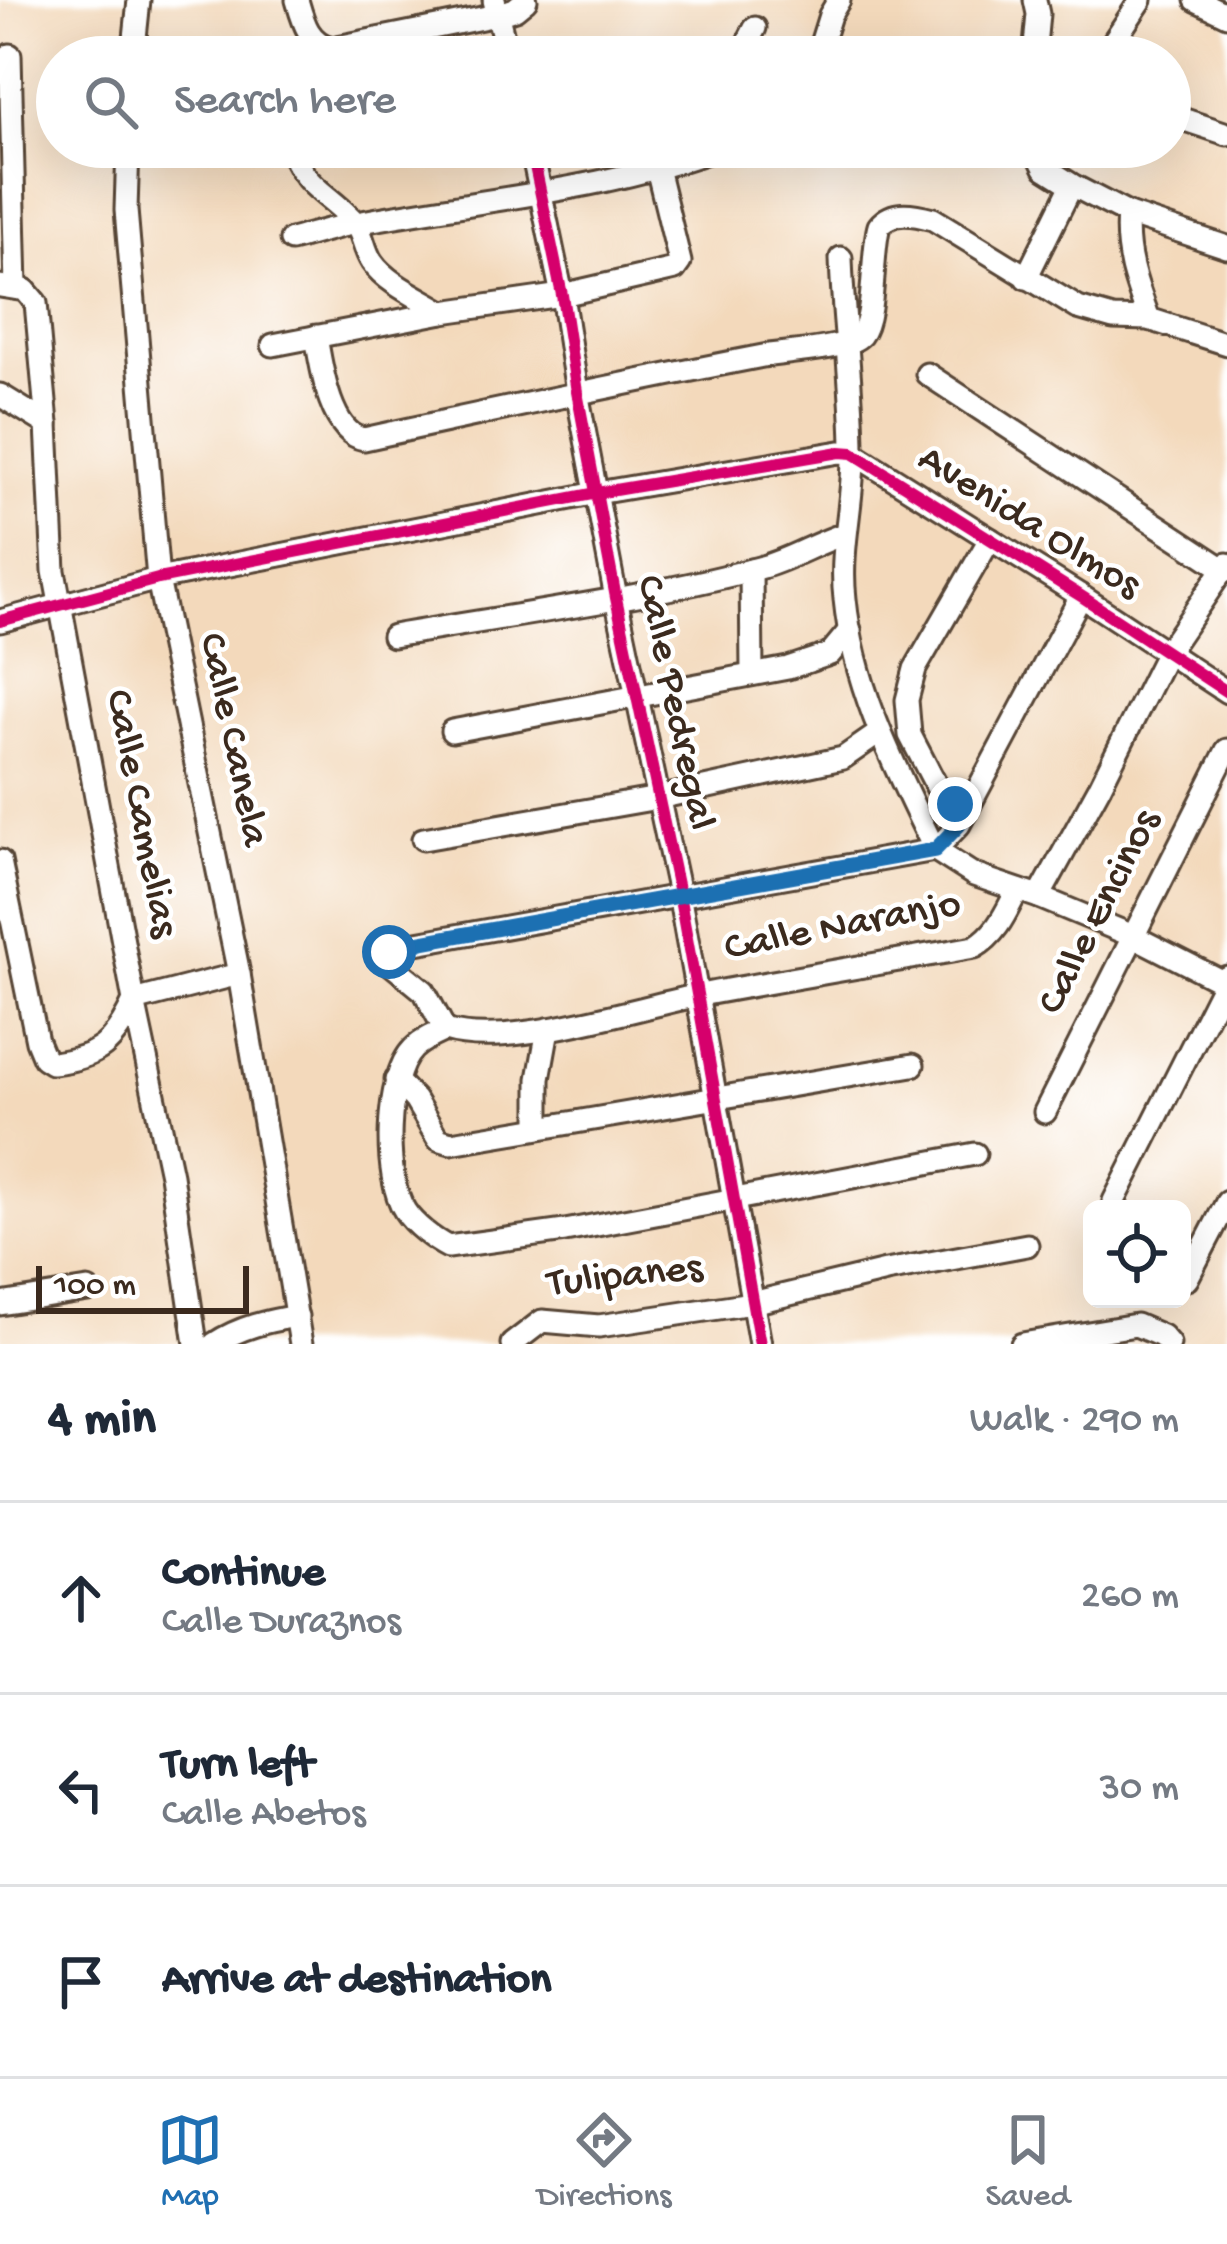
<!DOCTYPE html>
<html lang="en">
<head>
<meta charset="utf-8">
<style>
  body { margin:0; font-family:"Gochi Hand",sans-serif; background:#f2f2f3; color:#1f2937 }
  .controls { position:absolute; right:36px; bottom:36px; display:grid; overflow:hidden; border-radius:18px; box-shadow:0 12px 48px #0002 }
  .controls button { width:108px; height:108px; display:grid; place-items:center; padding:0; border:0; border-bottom:3px solid #e0e1e3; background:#fff; color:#1f2937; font:60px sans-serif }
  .scale { position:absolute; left:36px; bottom:30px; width:213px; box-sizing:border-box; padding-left:12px; border:6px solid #3b2a1e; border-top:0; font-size:33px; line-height:42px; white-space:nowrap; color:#3b2a1e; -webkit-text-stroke:9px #fff; paint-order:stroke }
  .stop { position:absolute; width:36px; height:36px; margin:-27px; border:9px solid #1f6fb2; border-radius:50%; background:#fff }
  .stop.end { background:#1f6fb2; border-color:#fff; box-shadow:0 3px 12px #0008 }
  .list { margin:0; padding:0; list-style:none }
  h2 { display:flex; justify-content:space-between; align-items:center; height:156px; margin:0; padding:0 48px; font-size:51px }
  h2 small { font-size:39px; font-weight:400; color:#747a83 }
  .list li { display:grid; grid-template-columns:78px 1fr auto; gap:36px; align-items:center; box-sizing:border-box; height:192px; padding:0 48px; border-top:3px solid #e0e1e3 }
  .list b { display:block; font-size:45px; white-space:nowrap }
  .list p { margin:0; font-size:39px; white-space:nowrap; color:#747a83 }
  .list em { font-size:39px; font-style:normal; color:#747a83 }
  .icon { flex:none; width:66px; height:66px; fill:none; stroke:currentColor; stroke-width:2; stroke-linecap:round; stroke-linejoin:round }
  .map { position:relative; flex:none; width:1227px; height:1344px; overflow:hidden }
  .search { position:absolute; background:#fff; box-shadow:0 12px 48px #0002; left:36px; right:36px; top:36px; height:132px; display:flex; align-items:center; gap:30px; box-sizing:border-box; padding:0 42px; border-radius:66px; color:#747a83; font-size:45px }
  .sheet { height:732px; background:#fff }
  nav { display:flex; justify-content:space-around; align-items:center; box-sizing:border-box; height:168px; border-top:3px solid #e0e1e3; background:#fff; font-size:33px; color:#747a83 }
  nav a { display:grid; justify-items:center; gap:6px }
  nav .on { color:#1f6fb2 }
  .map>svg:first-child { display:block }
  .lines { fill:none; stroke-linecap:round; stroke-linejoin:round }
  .minor-casing { stroke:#574436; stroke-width:27 }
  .minor { stroke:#fff; stroke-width:21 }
  .cycleway-casing { stroke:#fff; stroke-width:20 }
  .cycleway { stroke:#d6006c; stroke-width:12 }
  .route { stroke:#1f6fb2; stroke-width:15 }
  .labels { text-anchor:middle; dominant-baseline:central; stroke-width:9; stroke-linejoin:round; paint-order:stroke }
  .street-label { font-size:42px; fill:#3b2a1e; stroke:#fff }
</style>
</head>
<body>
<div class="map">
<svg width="1227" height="1344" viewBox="0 0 1227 1344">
  <rect width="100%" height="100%" fill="#fff"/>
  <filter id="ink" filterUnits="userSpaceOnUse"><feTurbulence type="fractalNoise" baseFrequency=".00833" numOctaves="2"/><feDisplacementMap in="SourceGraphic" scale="24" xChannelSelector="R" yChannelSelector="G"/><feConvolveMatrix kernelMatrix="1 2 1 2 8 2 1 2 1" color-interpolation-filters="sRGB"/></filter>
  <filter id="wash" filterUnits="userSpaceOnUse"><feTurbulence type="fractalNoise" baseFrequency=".004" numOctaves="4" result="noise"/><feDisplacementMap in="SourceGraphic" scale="48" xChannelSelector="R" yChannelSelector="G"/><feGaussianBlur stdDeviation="2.7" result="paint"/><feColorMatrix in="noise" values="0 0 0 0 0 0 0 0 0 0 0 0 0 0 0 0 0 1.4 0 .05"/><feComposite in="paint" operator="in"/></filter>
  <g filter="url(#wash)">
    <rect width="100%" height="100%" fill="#f3d9bb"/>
  </g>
  <g filter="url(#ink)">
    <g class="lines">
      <defs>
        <g id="minor">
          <path d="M 297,0 C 303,21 308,43 332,48 L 497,15 L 515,9 L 526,0"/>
          <path d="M 494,0 L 508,57"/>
          <path d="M 1196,0 L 1227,15"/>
          <path d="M 10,55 L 16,288"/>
          <path d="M 133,57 L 139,0"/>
          <path d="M 740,57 L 755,28"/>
          <path d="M 817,57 L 830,15 L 839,0"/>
          <path d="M 1034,57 L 1038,14 L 1035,0"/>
          <path d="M 1103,57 L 1141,0"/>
          <path d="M 1170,115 L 1227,134"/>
          <path d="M 128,147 L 126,210 L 158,579 L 239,974 L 301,1344"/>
          <path d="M 289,147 C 307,189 322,189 352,219 C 363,230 363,249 372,262 C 387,284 421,298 443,312"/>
          <path d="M 531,147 L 562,295 L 577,392 L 616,598 L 679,894 L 760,1344"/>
          <path d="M 1042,147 L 1040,158 L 1045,168 L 1072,185 L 1128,214 L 1227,247"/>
          <path d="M 1128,214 C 1124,252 1136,284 1149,319 L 1227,344"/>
          <path d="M 291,240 C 314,234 338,226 362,222 C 481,199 607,191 721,147"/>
          <path d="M 841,258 C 843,323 853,387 853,452 C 854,502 839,549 845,599 C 854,690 896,769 935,850"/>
          <path d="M 1026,278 L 1072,185"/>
          <path d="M 0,286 L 25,290 L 36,303 L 47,424 L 54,571 L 134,1001 L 171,1175 L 196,1344"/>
          <path d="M 316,336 C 321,366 330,433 364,439 C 497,410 629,382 763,356 C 784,352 848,350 861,335 C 876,316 871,252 879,226 C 893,209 914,214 933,219 L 1078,308 L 1113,318 L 1149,319"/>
          <path d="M 273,345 L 443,312 L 562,295 L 675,269 L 680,262 L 657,168"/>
          <path d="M 927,374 L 1227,571"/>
          <path d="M 0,395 L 47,424"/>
          <path d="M 751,570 L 752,674"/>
          <path d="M 0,621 L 158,579 L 597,493 L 840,452 L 853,453 L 1081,596 L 1227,692"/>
          <path d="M 393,636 C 514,615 641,599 759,568 C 790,560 815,543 845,534"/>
          <path d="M 452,731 L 788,668 L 830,654 L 850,630"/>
          <path d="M 967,807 L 955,804 L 938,789 L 910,735 L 907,700 L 915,669 L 990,539"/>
          <path d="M 423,839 L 658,798 L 843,758 L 879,733"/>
          <path d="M 935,850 L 959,825 L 1081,596"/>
          <path d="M 0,861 L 37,1041 L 44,1058 L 52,1063 C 99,1058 115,1043 134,1001"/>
          <path d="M 1039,897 L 1099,788 L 1167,652 L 1227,564"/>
          <path d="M 134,1001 L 239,974"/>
          <path d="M 445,1030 L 424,991 L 386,960 L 385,956 L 411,944 L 935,850 L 974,875 L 1039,897 L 1133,936 L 1227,984"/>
          <path d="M 445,1030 C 434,1035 422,1040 413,1049 C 385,1077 383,1178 405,1211 C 414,1225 434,1240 448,1247 L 565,1231 L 975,1154"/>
          <path d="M 445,1030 C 508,1050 633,1008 700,995 C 792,978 883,963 975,947 C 997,934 1005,914 1017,891"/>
          <path d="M 396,1080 L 415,1100 L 438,1139 L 451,1143 L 913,1065"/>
          <path d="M 1045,1112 L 1227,750"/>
          <path d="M 539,1126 L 539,1079 L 548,1029"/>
          <path d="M 1114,1201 L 1227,977"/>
          <path d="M 1187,1279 L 1227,1202"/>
          <path d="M 0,1304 L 88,1290"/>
          <path d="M 214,1344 C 240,1327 267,1321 297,1316"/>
          <path d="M 512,1344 L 542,1321 L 599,1326 L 752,1303 L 886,1271 L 1027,1245"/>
          <path d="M 1022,1344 L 1136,1325 L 1162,1336 L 1169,1344"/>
        </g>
      </defs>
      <!-- minor casing -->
      <use href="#minor" class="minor-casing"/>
      <!-- minor -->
      <use href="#minor" class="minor"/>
      <defs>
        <g id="cycleway">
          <path d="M 531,147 L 562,295 L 577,392 L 616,598 L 679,894 L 760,1344"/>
          <path d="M 0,621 L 158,579 L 597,493 L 840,452 L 853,453 L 1081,596 L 1227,692"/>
        </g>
      </defs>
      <!-- cycleway casing -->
      <use href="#cycleway" class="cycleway-casing"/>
      <!-- cycleway -->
      <use href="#cycleway" class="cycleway"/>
    </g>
  </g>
  <g class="lines" filter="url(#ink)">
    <!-- route -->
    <path class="route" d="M 389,952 L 411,944 L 935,850 L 959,825 L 968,807 L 955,804"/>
  </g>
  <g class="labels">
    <!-- street labels -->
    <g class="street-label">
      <text transform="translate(1028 524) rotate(32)">Avenida Olmos</text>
      <text transform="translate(673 703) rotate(78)">Calle Pedregal</text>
      <text transform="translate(231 740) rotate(78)">Calle Canela</text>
      <text transform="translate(139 814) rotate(79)">Calle Camelias</text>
      <text transform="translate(1101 913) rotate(-63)">Calle Encinos</text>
      <text transform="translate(843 928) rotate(-11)">Calle Naranjo</text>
      <text transform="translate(625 1278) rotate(-6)">Tulipanes</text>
    </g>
  </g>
</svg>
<div class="controls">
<button><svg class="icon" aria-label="locate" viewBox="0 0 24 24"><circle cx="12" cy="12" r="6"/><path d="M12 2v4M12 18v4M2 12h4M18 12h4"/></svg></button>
</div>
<div class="scale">100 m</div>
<div class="stop" style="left:389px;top:952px"></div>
<div class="stop end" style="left:955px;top:804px"></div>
<div class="search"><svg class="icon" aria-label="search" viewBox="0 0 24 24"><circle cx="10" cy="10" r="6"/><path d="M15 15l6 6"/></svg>Search here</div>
</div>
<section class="sheet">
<h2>4 min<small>Walk · 290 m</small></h2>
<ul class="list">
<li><svg class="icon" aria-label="ahead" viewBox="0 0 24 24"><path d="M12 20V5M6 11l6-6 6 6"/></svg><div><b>Continue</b><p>Calle Duraznos</p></div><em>260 m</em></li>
<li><svg class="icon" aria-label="left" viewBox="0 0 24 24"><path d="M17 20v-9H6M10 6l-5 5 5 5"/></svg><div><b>Turn left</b><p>Calle Abetos</p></div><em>30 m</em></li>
<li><svg class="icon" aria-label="arrive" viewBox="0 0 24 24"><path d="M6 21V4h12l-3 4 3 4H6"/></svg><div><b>Arrive at destination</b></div></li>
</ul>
</section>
<nav>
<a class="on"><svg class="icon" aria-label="map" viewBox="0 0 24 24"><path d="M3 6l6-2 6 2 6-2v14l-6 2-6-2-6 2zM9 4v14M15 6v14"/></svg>Map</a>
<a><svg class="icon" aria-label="directions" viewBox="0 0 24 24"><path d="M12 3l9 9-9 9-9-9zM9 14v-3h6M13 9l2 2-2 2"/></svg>Directions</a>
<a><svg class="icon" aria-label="saved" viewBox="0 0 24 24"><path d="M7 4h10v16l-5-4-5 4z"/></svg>Saved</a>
</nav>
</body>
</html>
